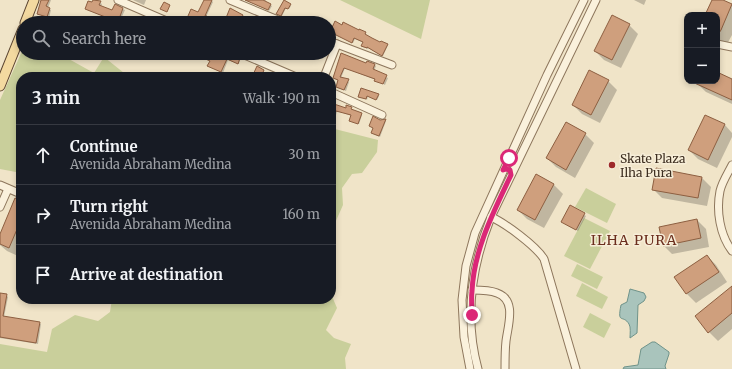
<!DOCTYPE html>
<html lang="en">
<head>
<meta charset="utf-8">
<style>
  body { margin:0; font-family:Merriweather,serif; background:#242831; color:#f1f3f6 }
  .controls { position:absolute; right:12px; top:12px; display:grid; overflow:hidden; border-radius:8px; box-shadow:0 2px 6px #0003 }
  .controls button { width:36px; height:36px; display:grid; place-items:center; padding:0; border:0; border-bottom:1px solid #363941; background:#171b24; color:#f1f3f6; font:20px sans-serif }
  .stop { position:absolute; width:12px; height:12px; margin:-9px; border:3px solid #db2777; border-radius:50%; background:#fff }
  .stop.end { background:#db2777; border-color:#fff; box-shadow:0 1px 4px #0008 }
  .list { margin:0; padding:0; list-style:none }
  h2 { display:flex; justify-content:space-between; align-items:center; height:52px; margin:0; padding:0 16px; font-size:17px }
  h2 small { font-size:13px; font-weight:400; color:#9ea1a6 }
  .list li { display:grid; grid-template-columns:26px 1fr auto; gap:12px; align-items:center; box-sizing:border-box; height:60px; padding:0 16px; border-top:1px solid #363941 }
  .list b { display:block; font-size:15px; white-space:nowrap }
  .list p { margin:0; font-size:13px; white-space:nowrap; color:#9ea1a6 }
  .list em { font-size:13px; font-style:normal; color:#9ea1a6 }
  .icon { flex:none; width:22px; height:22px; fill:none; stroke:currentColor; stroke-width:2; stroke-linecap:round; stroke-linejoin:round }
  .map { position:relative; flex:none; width:732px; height:369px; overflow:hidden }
  .search { position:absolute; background:#171b24; box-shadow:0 2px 6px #0003; left:16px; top:16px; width:320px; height:44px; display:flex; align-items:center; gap:10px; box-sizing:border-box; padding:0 14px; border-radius:22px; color:#9ea1a6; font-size:15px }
  .panel { position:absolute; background:#171b24; box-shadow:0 2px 6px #0003; left:16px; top:72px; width:320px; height:232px; border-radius:16px }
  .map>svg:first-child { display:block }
  .green { fill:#c9cf9b }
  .water { fill:#a9c4bc; stroke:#6f938a }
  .shadow { fill:#0003 }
  .building { fill:#cf9f7d; stroke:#8d5f41 }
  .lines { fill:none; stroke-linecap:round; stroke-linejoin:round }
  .minor-casing { stroke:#8d765c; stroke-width:9 }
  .major-casing { stroke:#5b4430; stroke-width:11 }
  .minor { stroke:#faf1dc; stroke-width:7 }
  .major { stroke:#f3d9a0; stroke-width:9 }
  .route { stroke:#db2777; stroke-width:5 }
  .poi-dot { fill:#9e2a2b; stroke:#f7eed8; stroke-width:1.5 }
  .labels { text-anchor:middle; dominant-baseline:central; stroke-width:3; stroke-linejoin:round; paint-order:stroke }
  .poi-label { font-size:12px; fill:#3d2e20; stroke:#f7eed8; text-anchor:start }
  .quarter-label { font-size:14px; letter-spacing:1px; fill:#6b2e1e; stroke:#f7eed8 }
</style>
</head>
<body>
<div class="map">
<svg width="732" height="369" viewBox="0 0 732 369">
  <rect width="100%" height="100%" fill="#f0e4c8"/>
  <!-- green -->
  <g class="green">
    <path d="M 340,0 L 430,0 L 421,39 Z"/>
    <path d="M 23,49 L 23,53 L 58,53 L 94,73 L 104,57 L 129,77 L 21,77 L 21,173 L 0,169 L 0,100 Z"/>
    <path d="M 331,128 L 378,140 L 377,152 L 362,173 L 352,174 L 342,188 L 343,205 L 331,232 Z"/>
    <path d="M 586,188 L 616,204 L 607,223 L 575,207 Z"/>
    <path d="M 584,218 L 610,231 L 590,269 L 564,256 Z"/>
    <path d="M 577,264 L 603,277 L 597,289 L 571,276 Z"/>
    <path d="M 582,283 L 608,297 L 602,309 L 576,296 Z"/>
    <path d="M 331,294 L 337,308 L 326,330 L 334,338 L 351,344 L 345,358 L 346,369 L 0,369 L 0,344 L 47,352 L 52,329 L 75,315 L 98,321 L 110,312 L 112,299 L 331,299 Z"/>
    <path d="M 590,313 L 611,324 L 604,338 L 583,327 Z"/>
  </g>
  <!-- water -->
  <g class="water">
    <path d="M 630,289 L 644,293 L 646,297 L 644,301 L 638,305 L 637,333 L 630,338 C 630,334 631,327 629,324 C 623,314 617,325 621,305 L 627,302 Z"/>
    <path d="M 652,342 L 655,342 L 669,352 L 669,354 L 665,366 L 666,369 L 623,369 L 624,367 L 638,365 L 641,349 Z"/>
  </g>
  <!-- shadow -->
  <g class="shadow">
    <path d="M 42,0 L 51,0 L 48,8 L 51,10 L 49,18 L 38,14 Z"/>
    <path d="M 95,0 L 102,4 L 101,7 L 112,12 L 115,5 L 125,10 L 119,23 L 88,10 L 86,8 L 93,4 Z"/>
    <path d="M 133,0 L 146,0 L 144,5 Z"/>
    <path d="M 205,0 L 211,0 L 213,2 L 206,17 L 206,20 L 214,23 L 186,23 L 198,13 Z"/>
    <path d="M 247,0 L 266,0 L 265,2 L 272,6 L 269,11 Z"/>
    <path d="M 634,0 L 646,0 L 644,5 Z"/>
    <path d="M 713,0 L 720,0 L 732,6 L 732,35 L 726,46 L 717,42 L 717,15 L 706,15 Z"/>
    <path d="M 284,1 L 291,6 L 289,9 L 286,8 L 282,16 L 278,15 Z"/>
    <path d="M 242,16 L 243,17 L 240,23 L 225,23 Z"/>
    <path d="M 140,19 L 145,22 L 144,23 L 137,23 Z"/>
    <path d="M 329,24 L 359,32 L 360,30 L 366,33 L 366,36 L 381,43 L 388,45 L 383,56 L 368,48 L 368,49 L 363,47 L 362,46 L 364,43 L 355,39 L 353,43 L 329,31 Z"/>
    <path d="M 629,25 L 638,34 L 621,68 L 604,60 L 595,51 Z"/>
    <path d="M 176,53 L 187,53 L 185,56 Z"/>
    <path d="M 201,53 L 230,53 L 235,55 L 240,60 L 239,64 L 228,60 L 223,73 L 210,67 L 211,61 L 203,58 L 202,57 L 204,54 Z"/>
    <path d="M 342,55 L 366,64 L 367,62 L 375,65 L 376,66 L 374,71 L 388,78 L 385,85 L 376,80 L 345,68 L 341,78 L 349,82 L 346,91 L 338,88 L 337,87 L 339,80 L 334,78 Z"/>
    <path d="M 717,73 L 732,80 L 732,104 L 706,92 L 697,83 L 698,81 L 717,81 Z"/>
    <path d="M 273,74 L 279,77 L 272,77 Z"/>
    <path d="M 608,81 L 617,90 L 600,123 L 582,114 L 573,105 Z"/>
    <path d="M 378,95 L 379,96 L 377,100 L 368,96 L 367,100 L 359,96 Z"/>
    <path d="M 331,104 L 346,109 L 351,108 L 352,110 L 361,114 L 362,115 L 359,124 L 350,121 L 352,116 L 337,111 L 336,115 L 331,113 Z"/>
    <path d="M 706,116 L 725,125 L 732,133 L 732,137 L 717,168 L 698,159 L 689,150 Z"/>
    <path d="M 385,120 L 386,121 L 380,137 L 373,134 L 372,133 L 374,128 L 370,126 L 380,121 Z"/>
    <path d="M 585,134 L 594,143 L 575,178 L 556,167 L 547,158 Z"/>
    <path d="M 536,176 L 554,185 L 563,194 L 544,228 L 527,219 L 518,210 Z"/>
    <path d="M 702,178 L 711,187 L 707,206 L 662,198 L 653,189 Z"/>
    <path d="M 21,202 L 21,250 L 18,256 L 7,251 L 0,245 L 0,237 Z"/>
    <path d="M 571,207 L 586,216 L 578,231 L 565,224 Z"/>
    <path d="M 697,220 L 706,229 L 709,247 L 672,254 L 663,245 Z"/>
    <path d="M 707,256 L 716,265 L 727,282 L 696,303 L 687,294 L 676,277 Z"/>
    <path d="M 732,290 L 732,329 L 718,341 L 709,332 Z"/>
    <path d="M 0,294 L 6,295 L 8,297 L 4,317 L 39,323 L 41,324 L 38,344 L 0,338 Z"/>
  </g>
  <!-- building -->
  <g class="building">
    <path d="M 41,0 L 49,0 L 46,6 L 50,8 L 47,17 L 37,14 Z"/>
    <path d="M 93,0 L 101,1 L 99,5 L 112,10 L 115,4 L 123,8 L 118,22 L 85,9 L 88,1 L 92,2 Z"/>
    <path d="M 204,0 L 212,0 L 205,16 L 207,16 L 206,18 L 217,23 L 185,23 L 191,9 L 198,12 Z"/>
    <path d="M 245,0 L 263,0 L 271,4 L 268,10 Z"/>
    <path d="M 284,0 L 291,4 L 288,9 L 285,8 L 281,16 L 276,14 Z"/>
    <path d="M 712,0 L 723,0 L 732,4 L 721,30 L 717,36 L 717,15 L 705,15 Z"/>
    <path d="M 164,2 L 170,5 L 167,12 L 160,9 Z"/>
    <path d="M 230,8 L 243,15 L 239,23 L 224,23 Z"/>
    <path d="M 612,15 L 630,24 L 612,60 L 594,51 Z"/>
    <path d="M 335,21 L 342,25 L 343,22 L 359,30 L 359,29 L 366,32 L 365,34 L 372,38 L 380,42 L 381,41 L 388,44 L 382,56 L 367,47 L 367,48 L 361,46 L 363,42 L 354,38 L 352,43 L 330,32 Z"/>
    <path d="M 203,53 L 235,53 L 236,56 L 240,58 L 238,64 L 227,59 L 221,72 L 207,66 L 210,61 L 201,57 Z"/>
    <path d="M 341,53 L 366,63 L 367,61 L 375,64 L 373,69 L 387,75 L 383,84 L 374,81 L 375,79 L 344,68 L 340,77 L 349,79 L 344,90 L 336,87 L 338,80 L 333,78 Z"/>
    <path d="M 257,66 L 264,70 L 261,77 L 252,77 Z"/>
    <path d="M 589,70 L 609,80 L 591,115 L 572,105 Z"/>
    <path d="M 717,72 L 732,79 L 732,100 L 690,81 L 717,81 Z"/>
    <path d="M 361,88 L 379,94 L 376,100 L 367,96 L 366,99 L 358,97 Z"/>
    <path d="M 331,103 L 346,108 L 346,105 L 352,107 L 351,109 L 362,113 L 358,124 L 349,121 L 351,115 L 336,111 L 335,114 L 331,113 Z"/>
    <path d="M 705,115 L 725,124 L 708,160 L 688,150 Z"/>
    <path d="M 373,116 L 380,120 L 386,119 L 379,136 L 371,133 L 373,128 L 369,126 Z"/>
    <path d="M 566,122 L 586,133 L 566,170 L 546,158 Z"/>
    <path d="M 656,168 L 702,177 L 698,198 L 652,190 Z"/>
    <path d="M 536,174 L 554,184 L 535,220 L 517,210 Z"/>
    <path d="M 15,198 L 21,200 L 21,220 L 9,248 L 0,244 L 0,234 Z"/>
    <path d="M 570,205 L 585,213 L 576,230 L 561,222 Z"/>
    <path d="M 697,219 L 701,238 L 663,246 L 659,227 Z"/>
    <path d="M 707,255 L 719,272 L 686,294 L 674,277 Z"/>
    <path d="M 732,286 L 732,313 L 708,333 L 695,316 Z"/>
    <path d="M 0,293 L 7,294 L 3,316 L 40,322 L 36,343 L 0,337 Z"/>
  </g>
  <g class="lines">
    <defs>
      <g id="minor">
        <path d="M 118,0 L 171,23"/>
        <path d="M 230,0 L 285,23"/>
        <path d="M 329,41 L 392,65"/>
        <path d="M 717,44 L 732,47"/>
        <path d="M 240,53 L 296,77"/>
        <path d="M 324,77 L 337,44"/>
        <path d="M 331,92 L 382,115"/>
        <path d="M 732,165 C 728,173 722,182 720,191 C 716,211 720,235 732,251"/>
        <path d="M 0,185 L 21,194"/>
        <path d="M 0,207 L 8,189"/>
        <path d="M 491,217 C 505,223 536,246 544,259 L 576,369"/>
        <path d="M 472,290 C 480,290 490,290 497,293 C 517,300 508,325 506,341 C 505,350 505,359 505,369"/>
        <path d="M 470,369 L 464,337 L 462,300 L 466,266 L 475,233 L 547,75 L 584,0"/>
        <path d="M 478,369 C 464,318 472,265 491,217 L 596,0"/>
      </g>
      <g id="major">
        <path d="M 25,23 L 34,0"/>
        <path d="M 0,86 L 23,29"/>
      </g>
    </defs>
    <!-- minor casing -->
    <use href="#minor" class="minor-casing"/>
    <!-- major casing -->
    <use href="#major" class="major-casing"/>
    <!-- minor -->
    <use href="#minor" class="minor"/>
    <!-- major -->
    <use href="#major" class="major"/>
  </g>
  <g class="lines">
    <!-- route -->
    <path class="route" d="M 472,315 C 472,307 471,299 472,291 C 474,249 494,211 511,175 L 510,170 L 506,169 L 503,170 L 509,158"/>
  </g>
  <!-- markers -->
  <circle class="poi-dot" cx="612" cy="165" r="4"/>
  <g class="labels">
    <!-- poi labels -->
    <g class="poi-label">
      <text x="620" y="158">Skate Plaza<tspan x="620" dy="14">Ilha Pura</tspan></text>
    </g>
    <!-- quarter labels -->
    <g class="quarter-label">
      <text x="634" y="240">ILHA PURA</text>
    </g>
  </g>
</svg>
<div class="controls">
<button>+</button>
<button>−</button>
</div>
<div class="stop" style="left:509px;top:158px"></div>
<div class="stop end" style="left:472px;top:315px"></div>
<div class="search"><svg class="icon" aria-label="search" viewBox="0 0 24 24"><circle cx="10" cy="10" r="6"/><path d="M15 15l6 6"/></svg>Search here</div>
<section class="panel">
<h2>3 min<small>Walk · 190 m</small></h2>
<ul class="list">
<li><svg class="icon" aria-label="ahead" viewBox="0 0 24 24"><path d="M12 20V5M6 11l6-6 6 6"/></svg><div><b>Continue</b><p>Avenida Abraham Medina</p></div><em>30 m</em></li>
<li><svg class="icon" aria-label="right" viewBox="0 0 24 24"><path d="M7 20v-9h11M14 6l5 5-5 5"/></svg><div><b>Turn right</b><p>Avenida Abraham Medina</p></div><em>160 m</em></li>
<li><svg class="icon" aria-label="arrive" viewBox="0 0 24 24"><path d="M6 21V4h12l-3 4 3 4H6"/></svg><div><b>Arrive at destination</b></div></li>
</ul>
</section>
</div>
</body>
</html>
